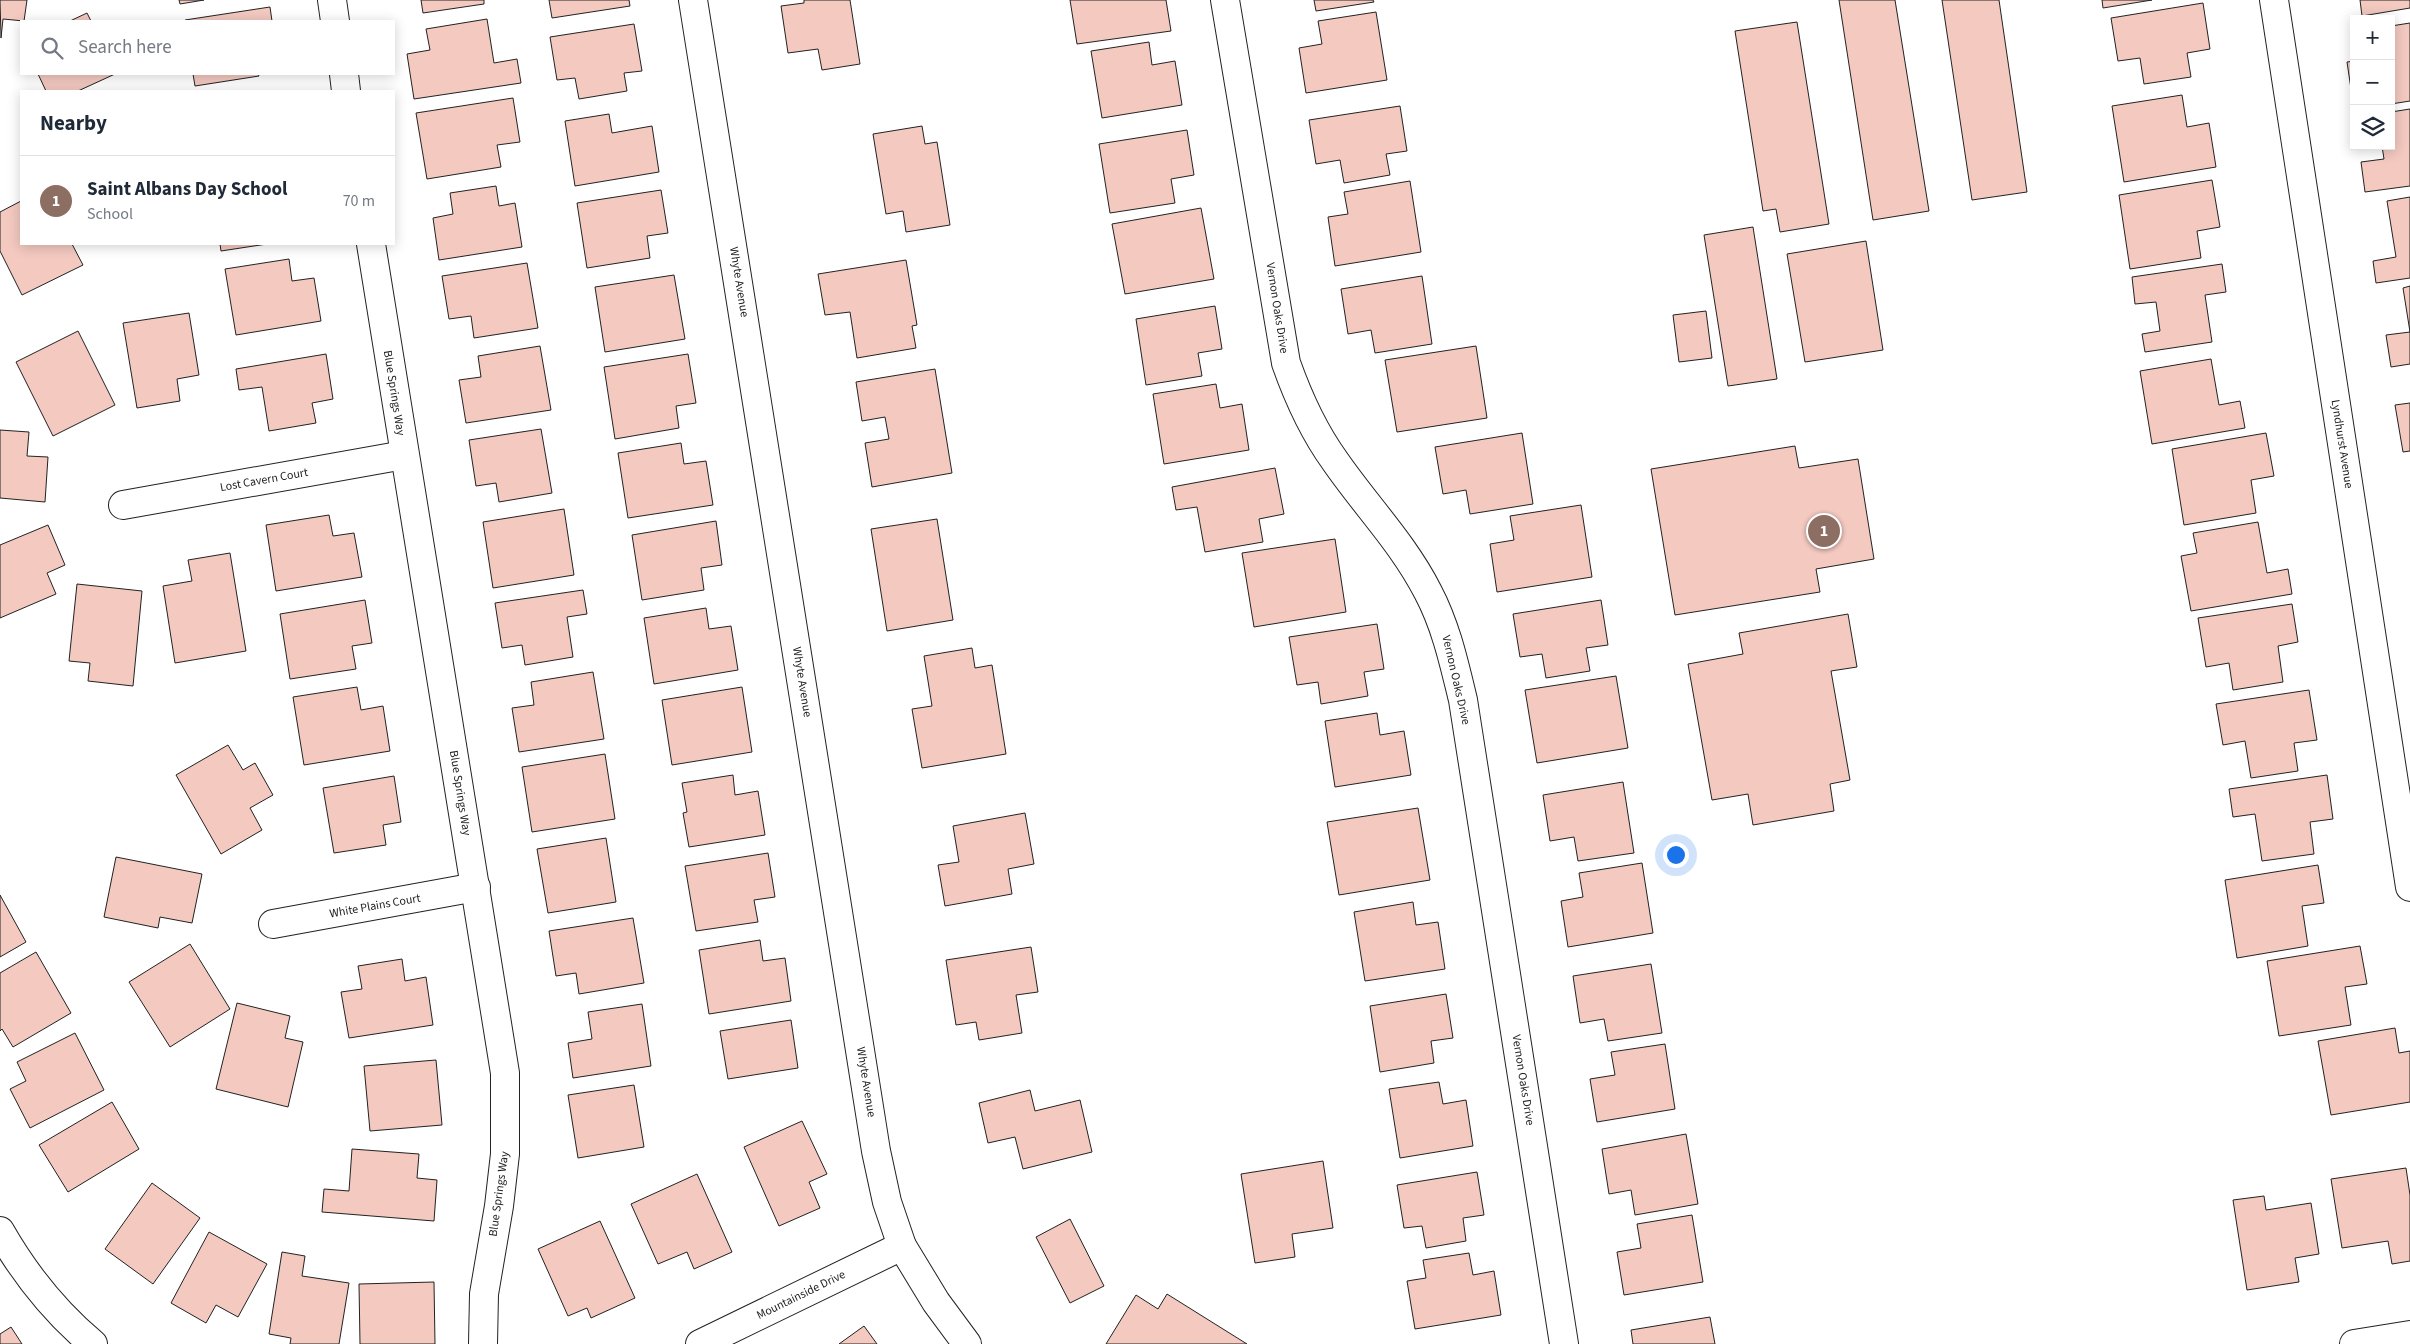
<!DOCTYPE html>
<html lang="en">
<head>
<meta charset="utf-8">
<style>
  body { margin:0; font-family:"Source Sans 3",sans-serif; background:#f2f2f3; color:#1f2937 }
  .controls { position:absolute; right:15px; top:15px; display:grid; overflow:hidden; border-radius:0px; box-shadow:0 2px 12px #0003 }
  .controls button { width:45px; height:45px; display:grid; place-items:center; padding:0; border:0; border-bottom:1px solid #e0e1e3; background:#fff; color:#1f2937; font:25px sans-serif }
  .you { position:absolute; left:1675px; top:854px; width:18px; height:18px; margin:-12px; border:4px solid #fff; border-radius:50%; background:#1a73e8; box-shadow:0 0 0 8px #1a73e833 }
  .badge { display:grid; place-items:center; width:32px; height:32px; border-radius:50%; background:#7c3aed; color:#fff; font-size:16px; font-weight:700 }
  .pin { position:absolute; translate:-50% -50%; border:2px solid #fff; box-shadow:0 1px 5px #0006 }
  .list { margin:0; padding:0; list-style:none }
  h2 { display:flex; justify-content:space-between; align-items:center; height:65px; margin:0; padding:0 20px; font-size:21px }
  h2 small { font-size:16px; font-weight:400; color:#747a83 }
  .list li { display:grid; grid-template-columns:32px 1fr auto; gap:15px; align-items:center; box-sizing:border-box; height:90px; padding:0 20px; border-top:1px solid #e0e1e3 }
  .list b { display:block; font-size:19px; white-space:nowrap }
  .list p { margin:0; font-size:16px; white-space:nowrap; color:#747a83 }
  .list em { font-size:16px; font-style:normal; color:#747a83 }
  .icon { flex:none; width:28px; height:28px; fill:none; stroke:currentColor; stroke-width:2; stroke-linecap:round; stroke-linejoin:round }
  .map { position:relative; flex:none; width:2410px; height:1344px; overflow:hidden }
  .search { position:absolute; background:#fff; box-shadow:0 2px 12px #0003; left:20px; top:20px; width:375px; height:55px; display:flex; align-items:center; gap:12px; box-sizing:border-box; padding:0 18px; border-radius:0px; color:#747a83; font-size:19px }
  .panel { position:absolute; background:#fff; box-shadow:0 2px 12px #0003; left:20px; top:90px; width:375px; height:155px; border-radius:0px }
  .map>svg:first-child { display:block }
  .building { fill:#f3c9c0; stroke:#222 }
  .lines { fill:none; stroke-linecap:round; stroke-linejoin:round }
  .street-casing { stroke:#222; stroke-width:30 }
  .secondary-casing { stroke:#222; stroke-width:30 }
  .street { stroke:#fff; stroke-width:28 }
  .secondary { stroke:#fff; stroke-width:28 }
  .labels { text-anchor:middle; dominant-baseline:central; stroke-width:4; stroke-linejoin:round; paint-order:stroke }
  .street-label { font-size:12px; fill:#222; stroke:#fff }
</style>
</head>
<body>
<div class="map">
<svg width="2410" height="1344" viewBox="0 0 2410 1344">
  <rect width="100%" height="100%" fill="#fff"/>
  <!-- building -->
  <g class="building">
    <path d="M 0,0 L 27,0 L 24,21 L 3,19 L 1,38 Z"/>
    <path d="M 179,0 L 204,0 L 180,4 Z"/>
    <path d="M 421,0 L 484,0 L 484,4 L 423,13 Z"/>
    <path d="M 549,0 L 629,0 L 630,6 L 552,18 Z"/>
    <path d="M 804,0 L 850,0 L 860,64 L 822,70 L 818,49 L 788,53 L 781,6 L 804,3 Z"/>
    <path d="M 1070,0 L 1166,0 L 1171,31 L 1077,44 Z"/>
    <path d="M 1314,0 L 1373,0 L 1374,2 L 1316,11 Z"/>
    <path d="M 1839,0 L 1895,0 L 1929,211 L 1873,220 Z"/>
    <path d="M 1942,0 L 1999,0 L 2027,192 L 1972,200 Z"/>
    <path d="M 2102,0 L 2152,0 L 2103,8 Z"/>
    <path d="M 2360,0 L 2410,0 L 2410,8 L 2362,16 Z"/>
    <path d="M 2203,3 L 2210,49 L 2187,53 L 2191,77 L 2144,84 L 2140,58 L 2118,61 L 2111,18 Z"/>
    <path d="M 270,7 L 272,21 L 185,21 L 185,20 Z"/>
    <path d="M 1376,12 L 1387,80 L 1306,93 L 1299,48 L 1322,44 L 1318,21 Z"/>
    <path d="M 87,13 L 91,21 L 70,21 Z"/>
    <path d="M 487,19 L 494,63 L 517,59 L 521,83 L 414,99 L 407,54 L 430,50 L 426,29 Z"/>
    <path d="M 1797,22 L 1829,224 L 1780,232 L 1776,209 L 1763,211 L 1735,31 Z"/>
    <path d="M 2410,23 L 2410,101 L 2391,104 L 2391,26 Z"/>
    <path d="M 634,24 L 642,71 L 624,73 L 627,91 L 579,99 L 575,78 L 557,80 L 550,37 Z"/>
    <path d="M 1149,42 L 1152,65 L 1175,61 L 1182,105 L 1102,118 L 1091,51 Z"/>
    <path d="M 2354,61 L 2354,109 L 2347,62 Z"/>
    <path d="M 38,74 L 115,74 L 78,91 L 46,91 Z"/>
    <path d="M 193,74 L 258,74 L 259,76 L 195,86 Z"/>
    <path d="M 2182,95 L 2187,127 L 2209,123 L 2216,167 L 2124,182 L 2112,106 Z"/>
    <path d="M 513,98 L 520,142 L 497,145 L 501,167 L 427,179 L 416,113 Z"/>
    <path d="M 1400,106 L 1407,151 L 1386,154 L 1390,175 L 1344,183 L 1340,160 L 1316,164 L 1309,120 Z"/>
    <path d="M 2410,109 L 2410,186 L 2365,192 L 2361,162 L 2384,159 L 2382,146 L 2391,146 L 2391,112 Z"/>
    <path d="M 609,114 L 612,133 L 652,126 L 659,172 L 575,186 L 565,121 Z"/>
    <path d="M 922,126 L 925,144 L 937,142 L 950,225 L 906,232 L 903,211 L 886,214 L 873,134 Z"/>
    <path d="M 1187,130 L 1194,175 L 1171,179 L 1175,203 L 1110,213 L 1099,144 Z"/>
    <path d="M 2212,180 L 2220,227 L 2197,231 L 2201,258 L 2130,269 L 2119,195 Z"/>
    <path d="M 1410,181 L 1421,252 L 1335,266 L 1328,217 L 1348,214 L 1344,192 Z"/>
    <path d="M 496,186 L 499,206 L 515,203 L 522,247 L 439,260 L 433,218 L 453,214 L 450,193 Z"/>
    <path d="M 661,190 L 668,233 L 647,236 L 650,258 L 587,268 L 577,203 Z"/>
    <path d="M 2410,197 L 2410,278 L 2376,283 L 2373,261 L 2396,257 L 2387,201 Z"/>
    <path d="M 21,201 L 21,244 L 72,244 L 83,265 L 22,295 L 0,251 L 0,212 Z"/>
    <path d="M 1201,208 L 1214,279 L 1125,294 L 1112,224 Z"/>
    <path d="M 1753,227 L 1777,379 L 1728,386 L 1704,235 Z"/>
    <path d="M 1866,241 L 1883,350 L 1805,362 L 1787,254 Z"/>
    <path d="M 220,244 L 267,244 L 221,251 Z"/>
    <path d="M 289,259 L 292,281 L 314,278 L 321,321 L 236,335 L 225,269 Z"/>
    <path d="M 906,260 L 917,325 L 912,326 L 916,348 L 857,358 L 850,312 L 825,315 L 818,274 Z"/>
    <path d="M 527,263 L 538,328 L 474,338 L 471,316 L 449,319 L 442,276 Z"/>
    <path d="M 2222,264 L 2226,292 L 2205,295 L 2212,342 L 2145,352 L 2142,334 L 2160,331 L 2156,302 L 2135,304 L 2132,277 Z"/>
    <path d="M 674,275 L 685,339 L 605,352 L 595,287 Z"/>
    <path d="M 1422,276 L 1432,344 L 1375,353 L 1371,330 L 1348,334 L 1341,289 Z"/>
    <path d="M 2410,286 L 2410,364 L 2391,367 L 2386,335 L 2410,332 L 2403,288 Z"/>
    <path d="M 1215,306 L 1222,349 L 1198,353 L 1202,376 L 1146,385 L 1136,319 Z"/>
    <path d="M 1706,311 L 1712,358 L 1679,362 L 1673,315 Z"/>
    <path d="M 189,313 L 199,375 L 177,379 L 180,401 L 137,408 L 123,323 Z"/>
    <path d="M 78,331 L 115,405 L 53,436 L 16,362 Z"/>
    <path d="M 540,346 L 551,410 L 466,423 L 459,380 L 481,377 L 478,356 Z"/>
    <path d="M 1476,346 L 1487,418 L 1397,432 L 1385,360 Z"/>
    <path d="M 326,354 L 333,399 L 312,403 L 316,423 L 269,431 L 262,387 L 239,390 L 236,369 Z"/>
    <path d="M 688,354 L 696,403 L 676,406 L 679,428 L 615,439 L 604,367 Z"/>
    <path d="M 2211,359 L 2219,405 L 2240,401 L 2245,428 L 2152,444 L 2140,371 Z"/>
    <path d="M 935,369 L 952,473 L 872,487 L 865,443 L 889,439 L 885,417 L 862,421 L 856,382 Z"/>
    <path d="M 1216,384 L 1220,408 L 1242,404 L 1249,450 L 1164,464 L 1153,394 Z"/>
    <path d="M 2410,403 L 2410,451 L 2403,452 L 2395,405 Z"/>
    <path d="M 541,429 L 552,493 L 499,502 L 496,483 L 476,486 L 469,440 Z"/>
    <path d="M 0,430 L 29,432 L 27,456 L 48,457 L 45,502 L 0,498 Z"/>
    <path d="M 1522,433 L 1533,504 L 1470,514 L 1466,490 L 1443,494 L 1435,447 Z"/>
    <path d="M 2266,433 L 2274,476 L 2251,480 L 2256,513 L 2184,525 L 2172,449 Z"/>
    <path d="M 681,443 L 684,464 L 706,461 L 713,505 L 628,518 L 618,453 Z"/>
    <path d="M 1795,446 L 1799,468 L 1858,459 L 1874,559 L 1816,569 L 1820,592 L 1675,615 L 1651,469 Z"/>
    <path d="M 1275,468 L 1284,514 L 1259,519 L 1263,542 L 1205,552 L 1197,507 L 1176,510 L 1172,487 Z"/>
    <path d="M 1581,505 L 1592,577 L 1497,592 L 1490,544 L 1514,540 L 1510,516 Z"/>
    <path d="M 564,509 L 574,575 L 493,588 L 483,522 Z"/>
    <path d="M 329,515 L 333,536 L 354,533 L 362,577 L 276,591 L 266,525 Z"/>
    <path d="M 937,519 L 953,620 L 887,631 L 871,529 Z"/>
    <path d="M 716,521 L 722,565 L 701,568 L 704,590 L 642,600 L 632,535 Z"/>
    <path d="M 2258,522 L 2267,573 L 2288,569 L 2292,594 L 2191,611 L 2181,556 L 2197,553 L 2193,533 Z"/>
    <path d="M 48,525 L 65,565 L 47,573 L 56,594 L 0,618 L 0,545 Z"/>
    <path d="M 1335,539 L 1346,612 L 1254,627 L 1242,553 Z"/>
    <path d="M 230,553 L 246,651 L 175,663 L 163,586 L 192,581 L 188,560 Z"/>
    <path d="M 77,584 L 142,591 L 133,686 L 88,681 L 90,663 L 69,661 Z"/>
    <path d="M 583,590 L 587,614 L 567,617 L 573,657 L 525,665 L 522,645 L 502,648 L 495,603 Z"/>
    <path d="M 365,600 L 372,643 L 352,646 L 356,669 L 290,679 L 280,614 Z"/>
    <path d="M 1601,600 L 1608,645 L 1586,648 L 1590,671 L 1546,678 L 1542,654 L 1520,657 L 1513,614 Z"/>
    <path d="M 2292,604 L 2298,642 L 2278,646 L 2283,682 L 2233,690 L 2229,663 L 2206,667 L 2198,618 Z"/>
    <path d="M 706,608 L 709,629 L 731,626 L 738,670 L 654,684 L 644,618 Z"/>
    <path d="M 1848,614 L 1857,667 L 1831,671 L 1850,780 L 1830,784 L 1834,811 L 1753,825 L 1748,794 L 1712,800 L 1688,664 L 1743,654 L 1739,633 Z"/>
    <path d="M 1377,624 L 1384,669 L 1364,672 L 1368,696 L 1321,704 L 1318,682 L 1297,685 L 1289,637 Z"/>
    <path d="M 972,648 L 975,668 L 992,665 L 1006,754 L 922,768 L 912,709 L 932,706 L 924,656 Z"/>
    <path d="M 593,672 L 604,739 L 519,752 L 512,708 L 534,705 L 531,682 Z"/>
    <path d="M 1616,676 L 1628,748 L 1537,763 L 1525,690 Z"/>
    <path d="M 357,687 L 361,710 L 383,706 L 390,751 L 304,765 L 293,697 Z"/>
    <path d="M 742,687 L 752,752 L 672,765 L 662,700 Z"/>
    <path d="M 2309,690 L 2317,740 L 2294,743 L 2298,771 L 2251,778 L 2245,741 L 2223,745 L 2216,704 Z"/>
    <path d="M 1377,713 L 1380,735 L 1404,731 L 1411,775 L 1335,787 L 1325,721 Z"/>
    <path d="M 228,745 L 243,770 L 255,763 L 273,795 L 250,808 L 262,830 L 221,854 L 176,775 Z"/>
    <path d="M 605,754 L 615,819 L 532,832 L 522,767 Z"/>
    <path d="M 733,775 L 735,795 L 758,791 L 765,835 L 689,847 L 683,813 L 687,812 L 682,783 Z"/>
    <path d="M 2327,775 L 2333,819 L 2310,822 L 2314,854 L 2262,861 L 2255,814 L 2233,817 L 2229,789 Z"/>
    <path d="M 394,776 L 401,822 L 383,825 L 386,845 L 334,853 L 323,788 Z"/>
    <path d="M 1623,782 L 1634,853 L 1578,861 L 1574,837 L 1550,841 L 1543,795 Z"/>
    <path d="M 1418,808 L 1430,880 L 1339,895 L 1327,822 Z"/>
    <path d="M 1025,813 L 1034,864 L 1008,869 L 1012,894 L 945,906 L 938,865 L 959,862 L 953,826 Z"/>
    <path d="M 606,838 L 616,902 L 548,913 L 537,849 Z"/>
    <path d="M 768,853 L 775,897 L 754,900 L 758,922 L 696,931 L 685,866 Z"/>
    <path d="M 116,857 L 202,874 L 192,923 L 160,917 L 158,928 L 104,917 Z"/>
    <path d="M 1642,863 L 1653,933 L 1568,947 L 1561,901 L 1583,897 L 1579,873 Z"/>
    <path d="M 2318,865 L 2324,903 L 2302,906 L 2308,946 L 2237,958 L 2225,880 Z"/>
    <path d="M 0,895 L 26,942 L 0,957 Z"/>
    <path d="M 1413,902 L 1416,925 L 1438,922 L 1445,969 L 1365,981 L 1354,912 Z"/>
    <path d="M 633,918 L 644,983 L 579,994 L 576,973 L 556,976 L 549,931 Z"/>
    <path d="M 760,940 L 763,961 L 785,958 L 791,1001 L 709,1014 L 699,950 Z"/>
    <path d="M 190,944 L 230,1009 L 170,1047 L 129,982 Z"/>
    <path d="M 2360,946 L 2367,984 L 2345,987 L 2351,1025 L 2279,1036 L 2267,961 Z"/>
    <path d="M 1031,947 L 1038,992 L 1016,995 L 1022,1033 L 979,1040 L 976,1022 L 956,1025 L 946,960 Z"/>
    <path d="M 36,952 L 71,1013 L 13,1047 L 2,1029 L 0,1031 L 0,973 Z"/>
    <path d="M 402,959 L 405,981 L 426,977 L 433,1025 L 349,1038 L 341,992 L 362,989 L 358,966 Z"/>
    <path d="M 1651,964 L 1662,1033 L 1608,1041 L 1604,1019 L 1580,1023 L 1573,976 Z"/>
    <path d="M 1446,994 L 1453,1038 L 1431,1041 L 1434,1063 L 1380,1072 L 1370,1006 Z"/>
    <path d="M 237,1003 L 290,1016 L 285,1038 L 303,1042 L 288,1107 L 216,1089 Z"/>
    <path d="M 642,1004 L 651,1066 L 573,1078 L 568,1043 L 592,1039 L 588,1012 Z"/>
    <path d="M 791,1020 L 798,1068 L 728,1079 L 720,1031 Z"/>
    <path d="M 2395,1028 L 2399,1053 L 2410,1051 L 2410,1102 L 2331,1115 L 2318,1041 Z"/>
    <path d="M 75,1033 L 104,1090 L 30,1128 L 10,1089 L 26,1081 L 17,1062 Z"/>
    <path d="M 1665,1044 L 1675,1109 L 1597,1122 L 1590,1079 L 1615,1075 L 1611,1052 Z"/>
    <path d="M 436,1060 L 442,1125 L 370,1131 L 364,1066 Z"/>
    <path d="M 1439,1082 L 1443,1104 L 1466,1100 L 1473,1146 L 1400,1158 L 1389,1089 Z"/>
    <path d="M 634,1085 L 644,1147 L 578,1158 L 568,1095 Z"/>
    <path d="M 1030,1090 L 1035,1111 L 1080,1100 L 1092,1152 L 1023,1169 L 1015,1137 L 988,1143 L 979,1103 Z"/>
    <path d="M 112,1102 L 139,1149 L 68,1192 L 39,1145 Z"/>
    <path d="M 802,1121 L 827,1174 L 809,1182 L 820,1208 L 779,1226 L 744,1147 Z"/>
    <path d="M 1686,1134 L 1698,1204 L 1635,1215 L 1631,1190 L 1609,1194 L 1602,1149 Z"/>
    <path d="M 352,1149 L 419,1154 L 417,1178 L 437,1180 L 434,1221 L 322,1212 L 324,1189 L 349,1191 Z"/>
    <path d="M 1323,1161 L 1333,1228 L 1292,1234 L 1295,1257 L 1255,1263 L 1241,1174 Z"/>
    <path d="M 2406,1168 L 2410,1195 L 2410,1261 L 2392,1264 L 2388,1241 L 2342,1248 L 2331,1179 Z"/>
    <path d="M 1477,1172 L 1484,1215 L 1463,1218 L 1466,1241 L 1426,1248 L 1422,1226 L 1404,1228 L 1397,1185 Z"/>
    <path d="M 697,1174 L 732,1252 L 694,1269 L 687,1252 L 658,1264 L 631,1204 Z"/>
    <path d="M 152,1183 L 200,1218 L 153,1284 L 105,1249 Z"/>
    <path d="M 2264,1196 L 2266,1210 L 2311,1203 L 2319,1254 L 2295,1258 L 2299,1282 L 2247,1290 L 2233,1200 Z"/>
    <path d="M 1692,1215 L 1703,1282 L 1624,1295 L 1617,1252 L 1641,1248 L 1637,1224 Z"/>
    <path d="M 1070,1219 L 1104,1286 L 1070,1303 L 1036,1237 Z"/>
    <path d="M 600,1221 L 635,1298 L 591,1318 L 587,1308 L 568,1316 L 538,1249 Z"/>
    <path d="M 209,1232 L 267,1264 L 238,1317 L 216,1305 L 206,1323 L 171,1303 Z"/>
    <path d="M 282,1252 L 305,1256 L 302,1276 L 349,1283 L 339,1344 L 290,1344 L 291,1338 L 269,1334 Z"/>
    <path d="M 1469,1253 L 1473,1275 L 1494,1271 L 1501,1315 L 1415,1329 L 1407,1281 L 1426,1278 L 1423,1260 Z"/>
    <path d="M 434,1282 L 435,1344 L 360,1344 L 359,1284 Z"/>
    <path d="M 1167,1294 L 1247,1344 L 1106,1344 L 1136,1295 L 1158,1309 Z"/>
    <path d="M 1710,1317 L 1715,1344 L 1633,1344 L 1631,1330 Z"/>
    <path d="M 864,1326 L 877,1344 L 839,1344 Z"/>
    <path d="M 11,1327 L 22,1344 L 0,1344 L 0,1334 Z"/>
  </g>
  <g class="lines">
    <defs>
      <g id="street">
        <path d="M 332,0 L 335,21"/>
        <path d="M 1225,0 L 1286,363 C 1298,397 1314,432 1335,461 C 1366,506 1403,543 1428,592 C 1446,626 1454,663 1463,700 L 1564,1344"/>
        <path d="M 2274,0 L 2410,887"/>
        <path d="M 344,74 L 346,91"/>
        <path d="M 371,244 L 505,1073 L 505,1154 L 499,1206 L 484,1294 L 483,1344"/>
        <path d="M 123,505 L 404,455"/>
        <path d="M 273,924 L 476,887"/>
        <path d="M 0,1231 C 24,1273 56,1313 93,1344"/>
        <path d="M 700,1344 L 902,1246"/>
      </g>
      <g id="secondary">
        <path d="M 693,0 L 876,1151 L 887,1202 L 902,1246 L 936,1302 L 967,1344"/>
        <path d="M 2354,1344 L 2410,1335"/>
      </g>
    </defs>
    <!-- street casing -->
    <use href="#street" class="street-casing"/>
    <!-- secondary casing -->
    <use href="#secondary" class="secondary-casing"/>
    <!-- street -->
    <use href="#street" class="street"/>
    <!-- secondary -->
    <use href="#secondary" class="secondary"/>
  </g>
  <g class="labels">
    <!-- street labels -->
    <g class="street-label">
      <text transform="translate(739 282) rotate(81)">Whyte Avenue</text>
      <text transform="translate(1277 308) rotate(81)">Vernon Oaks Drive</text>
      <text transform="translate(394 393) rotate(81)">Blue Springs Way</text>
      <text transform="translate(2342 444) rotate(81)">Lyndhurst Avenue</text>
      <text transform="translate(264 480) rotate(-10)">Lost Cavern Court</text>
      <text transform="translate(1456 680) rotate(77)">Vernon Oaks Drive</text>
      <text transform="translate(802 682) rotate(81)">Whyte Avenue</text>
      <text transform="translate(460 793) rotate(81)">Blue Springs Way</text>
      <text transform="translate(375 906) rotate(-10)">White Plains Court</text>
      <text transform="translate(1523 1080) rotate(81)">Vernon Oaks Drive</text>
      <text transform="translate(866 1082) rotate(81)">Whyte Avenue</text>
      <text transform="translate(499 1194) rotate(-82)">Blue Springs Way</text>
      <text transform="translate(801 1295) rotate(-26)">Mountainside Drive</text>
    </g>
  </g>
</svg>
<div class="controls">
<button>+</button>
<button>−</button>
<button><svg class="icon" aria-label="layers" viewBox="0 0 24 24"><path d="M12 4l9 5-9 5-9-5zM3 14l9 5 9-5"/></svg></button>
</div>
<div class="you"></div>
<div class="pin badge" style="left:1824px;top:531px;background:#8d6e63">1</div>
<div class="search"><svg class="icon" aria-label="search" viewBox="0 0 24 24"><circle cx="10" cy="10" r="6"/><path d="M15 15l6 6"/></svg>Search here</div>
<section class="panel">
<h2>Nearby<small></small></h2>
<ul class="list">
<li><span class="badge" style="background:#8d6e63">1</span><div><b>Saint Albans Day School</b><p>School</p></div><em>70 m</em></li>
</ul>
</section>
</div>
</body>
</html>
